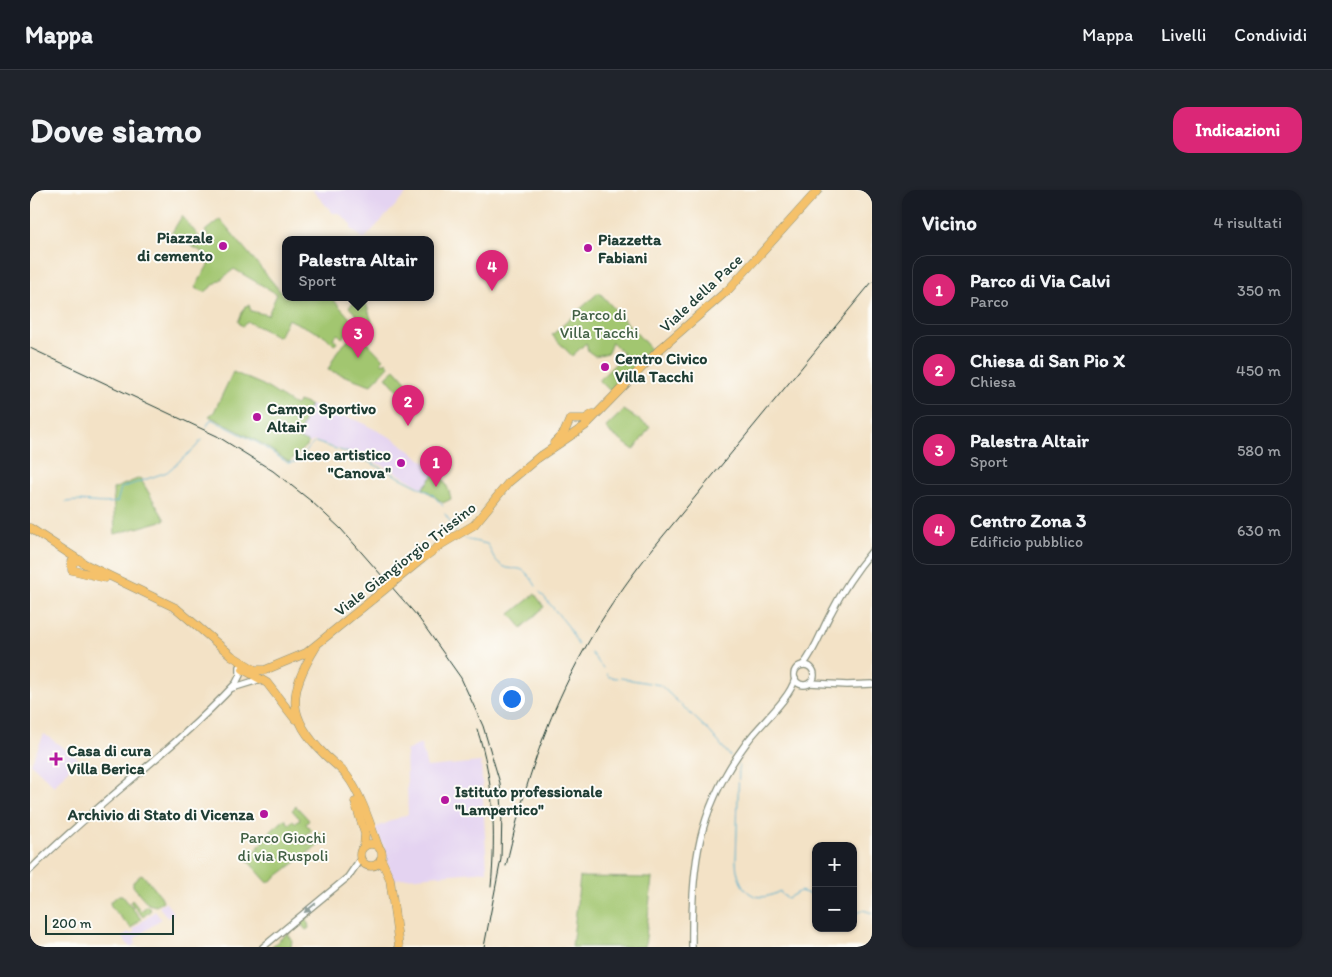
<!DOCTYPE html>
<html lang="it">
<head>
<meta charset="utf-8">
<style>
  body { margin:0; font-family:Itim,sans-serif; background:#20242c; color:#f1f3f6 }
  .controls { position:absolute; right:15px; bottom:15px; display:grid; overflow:hidden; border-radius:10px; box-shadow:0 1px 4px #0004 }
  .controls button { width:45px; height:45px; display:grid; place-items:center; padding:0; border:0; border-bottom:1px solid #363941; background:#171b24; color:#f1f3f6; font:25px sans-serif }
  .scale { position:absolute; left:15px; bottom:12px; width:129px; box-sizing:border-box; padding-left:5px; border:2px solid #1f3d34; border-top:0; font-size:14px; line-height:18px; white-space:nowrap; color:#1f3d34; -webkit-text-stroke:4px #fdfcf7; paint-order:stroke }
  .you { position:absolute; left:481px; top:508px; width:18px; height:18px; margin:-12px; border:4px solid #fff; border-radius:50%; background:#1a73e8; box-shadow:0 0 0 8px #1a73e833 }
  .badge { display:grid; place-items:center; width:32px; height:32px; border-radius:50%; background:#db2777; color:#fff; font-size:16px; font-weight:700 }
  .pin { position:absolute; translate:-50% -41px; filter:drop-shadow(0 1px 2px #0008) }
  .pin::after { content:''; position:absolute; top:26px; width:18px; height:15px; background:inherit; clip-path:polygon(0 0,100% 0,50% 100%) }
  .popup { position:absolute; left:252px; top:46px; width:152px; height:65px; box-sizing:border-box; display:grid; place-content:center; border-radius:10px; background:#171b24; filter:drop-shadow(0 1px 4px #0005); font-size:16px; white-space:nowrap; color:#9ea1a6 }
  .popup b { font-size:19px; color:#f1f3f6 }
  .popup::after { content:''; position:absolute; left:50%; top:100%; margin-left:-10px; border:10px solid transparent; border-top-color:#171b24 }
  .list { margin:0; padding:0; list-style:none }
  h2 { display:flex; justify-content:space-between; align-items:center; height:65px; margin:0; padding:0 20px; font-size:21px }
  h2 small { font-size:16px; font-weight:400; color:#9ea1a6 }
  .list li { display:grid; grid-template-columns:32px 1fr auto; gap:15px; align-items:center; box-sizing:border-box; height:70px; margin:0 10px 10px; padding:0 10px; border:1px solid #363941; border-radius:15px }
  .list b { display:block; font-size:19px; white-space:nowrap }
  .list p { margin:0; font-size:16px; white-space:nowrap; color:#9ea1a6 }
  .list em { font-size:16px; font-style:normal; color:#9ea1a6 }
  .map { position:relative; flex:none; width:842px; height:757px; overflow:hidden; border-radius:15px }
  header { display:flex; align-items:center; gap:30px; box-sizing:border-box; height:70px; padding:0 25px; background:#171b24; border-bottom:1px solid #363941 }
  header strong { font-size:24px }
  nav { display:flex; gap:28px; margin-inline-start:auto; font-size:18px }
  .intro { display:flex; align-items:center; justify-content:space-between; box-sizing:border-box; height:120px; padding:0 30px }
  h1 { margin:0; font-size:35px }
  .button { padding:12px 22px; border-radius:15px; background:#db2777; color:#fff; font-size:18px; font-weight:700 }
  main { display:flex; gap:30px; padding:0 30px }
  aside { flex:1; background:#171b24; border-radius:15px; box-shadow:0 1px 4px #0004 }
  .map>svg:first-child { display:block }
  .built { fill:#e4d3f1 }
  .green { fill:#a2c670; stroke:#608252 }
  .lines { fill:none; stroke-linecap:round; stroke-linejoin:round }
  .stream { stroke:#4fabcd; stroke-width:1 }
  .minor-casing { stroke:#89907d; stroke-width:8 }
  .major-casing { stroke:#89907d; stroke-width:9 }
  .minor { stroke:#fff; stroke-width:5.5 }
  .major { stroke:#f5c16b; stroke-width:8 }
  .rail { stroke:#1f3d34; stroke-width:1 }
  .major-bridge-casing { stroke:#89907d; stroke-width:9; stroke-linecap:butt }
  .major-bridge { stroke:#f5c16b; stroke-width:8 }
  .oneway { fill:#8f9e9a }
  .poi-dot { fill:#b5179e; stroke:#fdfcf7; stroke-width:2 }
  .labels { text-anchor:middle; dominant-baseline:central; stroke-width:4; stroke-linejoin:round; paint-order:stroke }
  .poi-label { font-size:16px; font-weight:bold; fill:#1f3d34; stroke:#fdfcf7; text-anchor:start }
  .street-label { font-size:16px; fill:#1f3d34; stroke:#fdfcf7 }
  .park-label { font-size:16px; fill:#405f43; stroke:#fdfcf7 }
</style>
</head>
<body>
<header>
<strong>Mappa</strong>
<nav><a>Mappa</a><a>Livelli</a><a>Condividi</a></nav>
</header>
<div class="intro"><h1>Dove siamo</h1><a class="button">Indicazioni</a></div>
<main>
<div class="map">
<svg width="842" height="757" viewBox="0 0 842 757">
  <rect width="100%" height="100%" fill="#fdfcf7"/>
  <filter id="ink" filterUnits="userSpaceOnUse"><feTurbulence type="fractalNoise" baseFrequency=".02" numOctaves="2"/><feDisplacementMap in="SourceGraphic" scale="10" xChannelSelector="R" yChannelSelector="G"/><feConvolveMatrix kernelMatrix="1 2 1 2 8 2 1 2 1" color-interpolation-filters="sRGB"/></filter>
  <filter id="wash" filterUnits="userSpaceOnUse"><feTurbulence type="fractalNoise" baseFrequency=".0096" numOctaves="4" result="noise"/><feDisplacementMap in="SourceGraphic" scale="20" xChannelSelector="R" yChannelSelector="G"/><feGaussianBlur stdDeviation="1.12" result="paint"/><feColorMatrix in="noise" values="0 0 0 0 0 0 0 0 0 0 0 0 0 0 0 0 0 1.4 0 .05"/><feComposite in="paint" operator="in"/></filter>
  <g filter="url(#wash)">
    <rect width="100%" height="100%" fill="#f3e2c6"/>
    <!-- built -->
    <g class="built">
      <path d="M 282,0 L 380,0 L 334,49 L 321,39 L 321,34 L 309,23 L 303,23 Z"/>
      <path d="M 280,215 L 328,231 L 364,249 L 407,281 L 393,298 L 356,277 L 326,264 L 285,251 L 279,253 L 268,248 Z"/>
      <path d="M 14,544 L 48,568 L 24,596 L 1,574 Z"/>
      <path d="M 391,554 L 397,577 L 451,572 L 457,681 L 363,689 L 356,667 L 358,666 L 345,638 L 378,624 L 376,561 Z"/>
      <path d="M 135,712 L 144,723 L 138,728 L 129,717 Z"/>
      <path d="M 125,721 L 131,729 L 104,749 L 107,753 L 100,757 L 92,747 L 98,742 L 101,744 L 105,741 L 103,739 Z"/>
    </g>
    <!-- green -->
    <g class="green">
      <path d="M 152,26 L 175,54 L 181,49 L 175,41 L 190,29 L 255,107 L 301,107 L 326,135 L 312,148 L 308,144 L 303,148 L 307,153 L 304,155 L 295,146 L 258,129 L 249,147 L 218,132 L 212,136 L 208,132 L 215,116 L 219,115 L 221,121 L 238,125 L 247,104 L 204,79 L 175,102 L 165,98 L 182,68 L 141,44 Z"/>
      <path d="M 569,102 L 620,158 L 620,162 L 580,201 L 569,190 L 593,166 L 592,162 L 582,152 L 578,163 L 565,166 L 558,161 L 556,153 L 542,166 L 522,145 Z"/>
      <path d="M 334,107 L 345,141 L 343,143 L 319,117 L 323,113 L 326,115 Z"/>
      <path d="M 327,142 L 353,169 L 351,171 L 353,174 L 356,172 L 359,176 L 341,195 L 298,180 L 308,160 Z"/>
      <path d="M 365,179 L 390,207 L 378,217 L 367,205 L 370,203 L 356,187 Z"/>
      <path d="M 203,182 L 233,195 L 265,215 L 269,211 L 280,215 L 268,248 L 279,253 L 259,272 L 229,252 L 179,226 L 184,222 Z"/>
      <path d="M 594,220 L 620,237 L 604,260 L 579,242 L 576,237 Z"/>
      <path d="M 407,281 C 414,290 419,298 421,309 L 413,313 L 393,298 Z"/>
      <path d="M 110,288 L 135,330 L 85,344 L 83,299 Z"/>
      <path d="M 505,404 L 514,417 L 492,438 L 480,424 Z"/>
      <path d="M 266,616 L 279,630 L 276,634 L 282,640 L 271,648 L 277,655 L 286,649 L 284,646 L 289,641 L 296,649 L 238,693 L 218,671 L 240,642 L 255,629 L 259,634 L 263,630 L 266,633 L 270,629 L 262,620 Z"/>
      <path d="M 112,684 L 131,706 L 133,711 L 126,716 L 118,714 L 103,696 L 103,692 Z"/>
      <path d="M 550,687 L 622,688 L 615,757 L 542,757 Z"/>
      <path d="M 89,705 L 92,705 L 111,729 L 101,738 L 81,717 L 80,712 Z"/>
      <path d="M 102,710 L 111,721 L 117,716 L 121,720 L 113,727 L 100,712 Z"/>
      <path d="M 283,722 L 277,729 L 279,738 L 276,740 L 271,734 L 258,744 L 262,750 L 261,757 L 241,757 Z"/>
    </g>
    <g class="lines">
      <!-- stream -->
      <g class="stream">
        <path d="M 177,236 L 181,229 L 183,230 L 228,253 L 258,273 L 265,272 L 285,252 L 325,265 L 391,298 L 402,304 L 413,316"/>
        <path d="M 36,312 C 53,309 70,315 87,312 L 91,298 L 137,282 L 166,257 L 171,250"/>
        <path d="M 415,324 L 427,342"/>
        <path d="M 432,346 L 439,350 L 457,354 C 462,361 462,368 470,374 C 485,386 489,367 506,396"/>
        <path d="M 510,402 L 538,436 L 548,455"/>
        <path d="M 561,463 L 573,478"/>
        <path d="M 577,484 L 579,487 L 587,488"/>
        <path d="M 591,488 L 630,495 L 680,542 L 700,566"/>
        <path d="M 709,575 L 706,671 C 707,698 723,717 750,701 L 752,705 L 758,708 L 770,701 L 786,706"/>
        <path d="M 823,725 L 833,720 L 842,723"/>
      </g>
    </g>
  </g>
  <g filter="url(#ink)">
    <g class="lines">
      <defs>
        <g id="minor">
          <path d="M 773,475 C 786,459 791,441 801,423 C 812,401 826,380 842,361"/>
          <circle cx="774" cy="485" r="10"/>
          <path d="M 780,493 L 817,495 L 842,494"/>
          <path d="M 202,498 L 231,489"/>
          <path d="M 0,680 C 66,614 143,561 206,493 L 210,485 L 210,477"/>
          <path d="M 233,757 L 318,687 L 331,668"/>
          <path d="M 662,757 C 661,676 667,619 717,552 C 731,533 759,510 765,489"/>
        </g>
        <g id="major">
          <path d="M 524,253 L 534,243 L 540,229 L 555,229 L 563,224"/>
          <path d="M 508,268 L 555,236 L 629,160 L 699,99 L 788,0"/>
          <path d="M 0,338 L 55,374 L 146,418 L 202,466 L 225,480 L 235,480 L 276,463 L 343,409"/>
          <path d="M 392,369 L 412,354 L 444,335 L 479,292 L 510,266"/>
          <path d="M 50,370 L 42,372 L 42,380 L 75,388"/>
          <path d="M 286,457 C 258,503 256,526 295,565 C 302,572 311,578 317,586 C 330,602 341,636 348,656"/>
          <path d="M 213,479 L 237,493 L 265,529"/>
          <path d="M 325,612 L 335,644 L 334,656"/>
          <circle cx="341" cy="665" r="11"/>
          <path d="M 351,669 L 360,689 L 369,757"/>
        </g>
      </defs>
      <!-- minor casing -->
      <use href="#minor" class="minor-casing"/>
      <!-- major casing -->
      <use href="#major" class="major-casing"/>
      <!-- minor -->
      <use href="#minor" class="minor"/>
      <!-- major -->
      <use href="#major" class="major"/>
      <!-- rail -->
      <g class="rail">
        <path d="M 0,158 L 187,246 L 243,281 L 281,311 L 311,339 L 388,427 L 431,488 L 453,536 L 470,593 L 472,620 L 471,669 L 454,757"/>
        <path d="M 447,539 C 464,590 466,643 461,697"/>
        <path d="M 476,676 C 505,548 542,460 624,357 L 842,92"/>
      </g>
      <defs>
        <path id="major-bridge" d="M 343,409 L 392,369"/>
      </defs>
      <!-- major-bridge casing -->
      <use href="#major-bridge" class="major-bridge-casing"/>
      <!-- major-bridge -->
      <use href="#major-bridge" class="major-bridge"/>
    </g>
    <!-- one-way arrows -->
    <defs><path id="oneway-solid" d="M-6-.8H1V-3.2L6.5 0L1 3.2V.8H-6Z" transform="scale(1.25)"/></defs>
    <use class="oneway" href="#oneway-solid" transform="translate(280 718) rotate(141)"/>
  </g>
  <!-- markers -->
  <g class="poi-dot">
    <circle cx="193" cy="56" r="5"/>
    <circle cx="558" cy="58" r="5"/>
    <circle cx="575" cy="177" r="5"/>
    <circle cx="227" cy="227" r="5"/>
    <circle cx="371" cy="273" r="5"/>
    <path d="M23.5 561.5h5v5h5v5h-5v5h-5v-5h-5v-5h5z"/>
    <circle cx="415" cy="610" r="5"/>
    <circle cx="234" cy="624" r="5"/>
  </g>
  <g class="labels">
    <!-- poi labels -->
    <g class="poi-label">
      <text x="183" y="47" text-anchor="end">Piazzale<tspan x="183" dy="18">di cemento</tspan></text>
      <text x="568" y="49">Piazzetta<tspan x="568" dy="18">Fabiani</tspan></text>
      <text x="585" y="168">Centro Civico<tspan x="585" dy="18">Villa Tacchi</tspan></text>
      <text x="237" y="218">Campo Sportivo<tspan x="237" dy="18">Altair</tspan></text>
      <text x="361" y="264" text-anchor="end">Liceo artistico<tspan x="361" dy="18">"Canova"</tspan></text>
      <text x="37" y="560">Casa di cura<tspan x="37" dy="18">Villa Berica</tspan></text>
      <text x="425" y="601">Istituto professionale<tspan x="425" dy="18">"Lampertico"</tspan></text>
      <text x="224" y="624" text-anchor="end">Archivio di Stato di Vicenza</text>
    </g>
    <!-- street labels -->
    <g class="street-label">
      <text transform="translate(671 103) rotate(-43)">Viale della Pace</text>
      <text transform="translate(375 369) rotate(-38)">Viale Giangiorgio Trissino</text>
    </g>
    <!-- park labels -->
    <g class="park-label">
      <text x="569" y="124">Parco di<tspan x="569" dy="18">Villa Tacchi</tspan></text>
      <text x="253" y="647">Parco Giochi<tspan x="253" dy="18">di via Ruspoli</tspan></text>
    </g>
  </g>
</svg>
<div class="controls">
<button>+</button>
<button>−</button>
</div>
<div class="scale">200 m</div>
<div class="you"></div>
<div class="pin badge" style="left:406px;top:297px">1</div>
<div class="pin badge" style="left:378px;top:236px">2</div>
<div class="pin badge" style="left:328px;top:168px">3</div>
<div class="popup"><b>Palestra Altair</b>Sport</div>
<div class="pin badge" style="left:462px;top:101px">4</div>
</div>
<aside>
<h2>Vicino<small>4 risultati</small></h2>
<ul class="list">
<li><span class="badge">1</span><div><b>Parco di Via Calvi</b><p>Parco</p></div><em>350 m</em></li>
<li><span class="badge">2</span><div><b>Chiesa di San Pio X</b><p>Chiesa</p></div><em>450 m</em></li>
<li><span class="badge">3</span><div><b>Palestra Altair</b><p>Sport</p></div><em>580 m</em></li>
<li><span class="badge">4</span><div><b>Centro Zona 3</b><p>Edificio pubblico</p></div><em>630 m</em></li>
</ul>
</aside>
</main>
</body>
</html>
